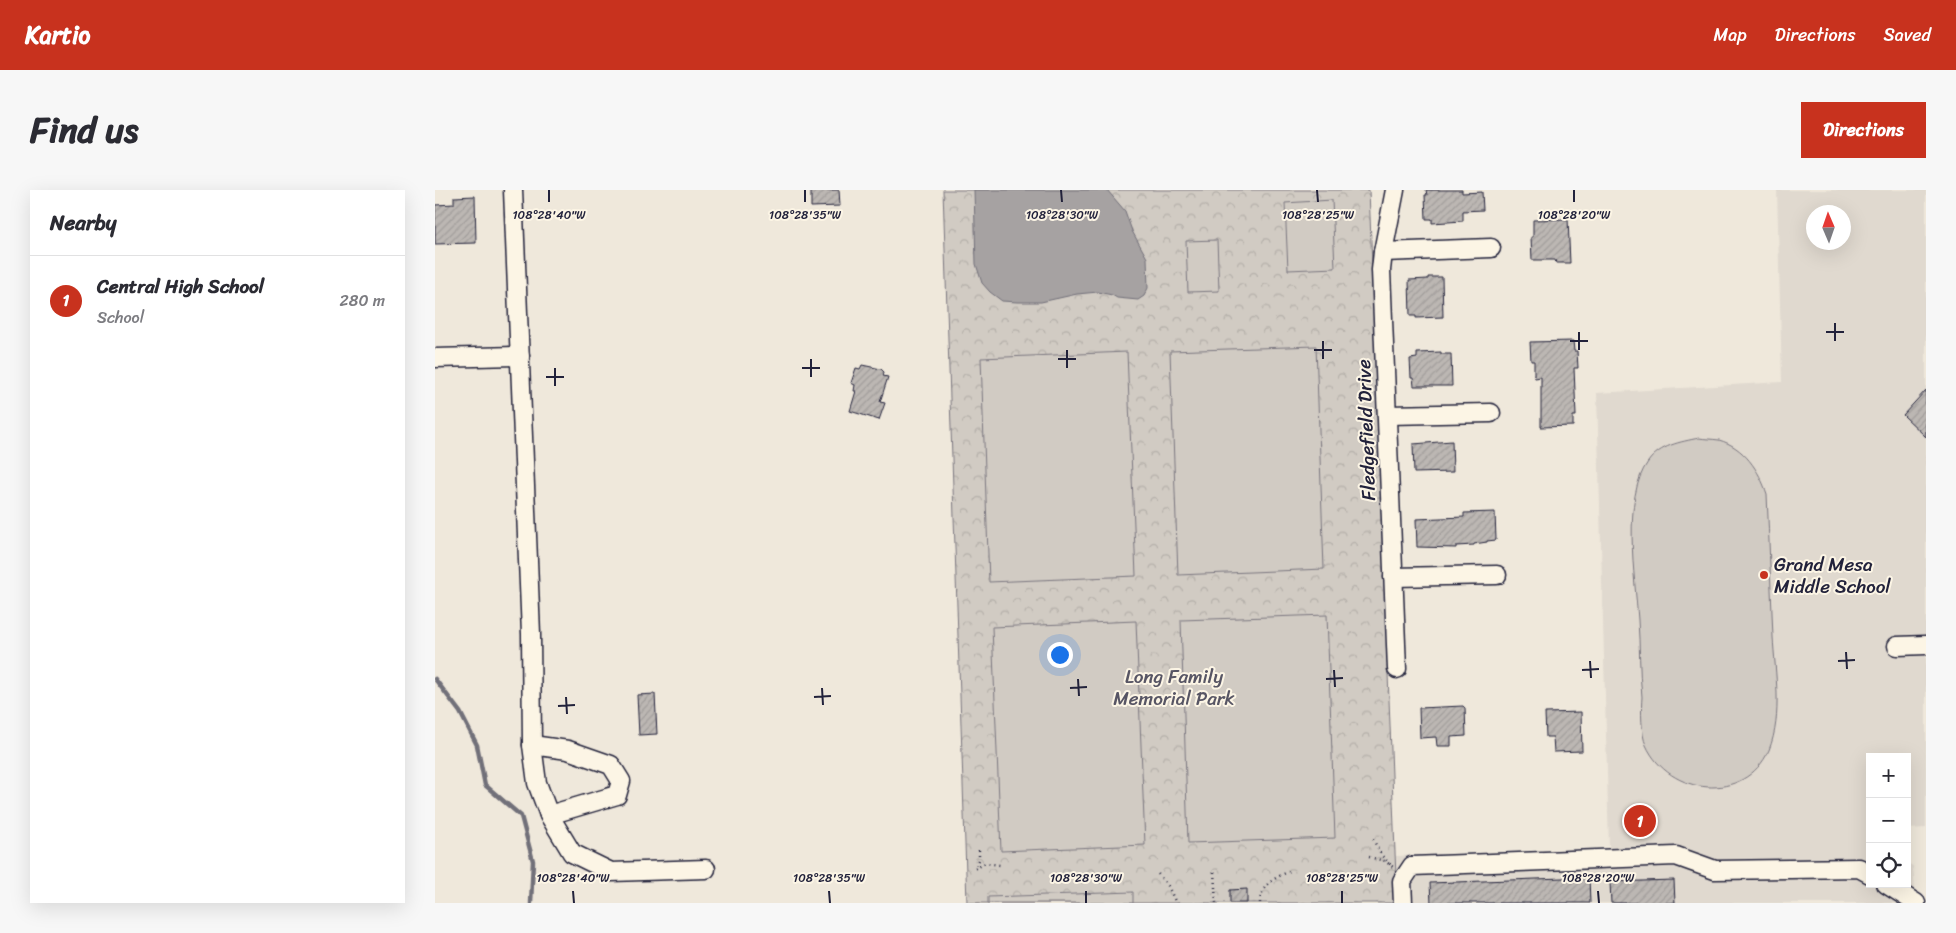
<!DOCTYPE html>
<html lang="en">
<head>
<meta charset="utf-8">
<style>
  body { margin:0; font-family:Sriracha,sans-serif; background:#f7f7f7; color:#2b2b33 }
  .controls { position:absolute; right:15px; bottom:15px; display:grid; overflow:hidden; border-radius:0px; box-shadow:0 5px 20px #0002 }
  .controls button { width:45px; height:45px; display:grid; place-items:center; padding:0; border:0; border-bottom:1px solid #e1e1e2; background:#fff; color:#2b2b33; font:25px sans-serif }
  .compass { position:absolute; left:1371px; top:15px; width:45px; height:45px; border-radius:50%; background:#fff; box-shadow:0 5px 20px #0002; rotate:358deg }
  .you { position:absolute; left:624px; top:464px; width:18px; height:18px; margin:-12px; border:4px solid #fff; border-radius:50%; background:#1a73e8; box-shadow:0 0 0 8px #1a73e833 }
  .badge { display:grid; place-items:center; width:32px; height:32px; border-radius:50%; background:#c8321e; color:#fff; font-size:16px; font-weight:700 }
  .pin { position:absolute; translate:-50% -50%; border:2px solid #fff; box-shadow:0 1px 5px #0006 }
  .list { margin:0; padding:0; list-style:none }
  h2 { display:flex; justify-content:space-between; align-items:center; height:65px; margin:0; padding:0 20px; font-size:21px }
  h2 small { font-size:16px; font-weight:400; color:#7c7c81 }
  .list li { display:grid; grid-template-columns:32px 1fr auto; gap:15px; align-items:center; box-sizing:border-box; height:90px; padding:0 20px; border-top:1px solid #e1e1e2 }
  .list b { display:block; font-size:19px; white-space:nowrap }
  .list p { margin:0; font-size:16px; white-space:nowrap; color:#7c7c81 }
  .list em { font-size:16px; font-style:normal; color:#7c7c81 }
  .icon { flex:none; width:28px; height:28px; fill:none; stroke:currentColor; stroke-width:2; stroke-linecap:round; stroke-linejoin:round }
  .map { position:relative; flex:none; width:1491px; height:713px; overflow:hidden; border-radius:0px }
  header { display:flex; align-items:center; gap:30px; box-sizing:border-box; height:70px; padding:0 25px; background:#c8321e; color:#fff }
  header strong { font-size:24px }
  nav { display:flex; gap:28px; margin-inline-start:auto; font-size:18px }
  .intro { display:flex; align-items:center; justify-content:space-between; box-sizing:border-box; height:120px; padding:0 30px }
  h1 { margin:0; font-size:35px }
  .button { padding:12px 22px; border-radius:0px; background:#c8321e; color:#fff; font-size:18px; font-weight:700 }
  main { display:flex; gap:30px; padding:0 30px }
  aside { flex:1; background:#fff; border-radius:0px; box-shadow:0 5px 20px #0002 }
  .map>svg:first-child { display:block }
  .built { fill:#e0d9cf; fill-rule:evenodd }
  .park { fill:url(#park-crowns); stroke:#7a767f }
  .pitch { fill:#d1cbc3; stroke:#7a767f }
  .water { fill:#a6a2a2; stroke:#716f79 }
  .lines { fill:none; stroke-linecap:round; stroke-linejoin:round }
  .stream { stroke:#716f79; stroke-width:4.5 }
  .building { fill:url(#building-hatch); stroke:#22223b }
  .minor-casing { stroke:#22223b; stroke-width:21 }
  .path { stroke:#22223b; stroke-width:2.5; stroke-dasharray:1 4; stroke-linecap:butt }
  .minor { stroke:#fcf5e5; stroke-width:18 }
  .ticks { fill:none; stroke:#22223b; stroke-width:2 }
  .poi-dot { fill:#c8321e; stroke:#fcf5e5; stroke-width:2 }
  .labels { text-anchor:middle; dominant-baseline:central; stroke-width:4; stroke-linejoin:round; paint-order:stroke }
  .street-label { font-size:19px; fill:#22223b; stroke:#fcf5e5 }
  .poi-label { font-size:19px; fill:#22223b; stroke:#fcf5e5; text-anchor:start }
  .park-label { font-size:19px; fill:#575564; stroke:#fcf5e5 }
  .ticks-label { font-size:12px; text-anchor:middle; fill:#22223b; stroke:#fcf5e5; stroke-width:4; stroke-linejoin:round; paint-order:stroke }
</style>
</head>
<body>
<header>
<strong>Kartio</strong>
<nav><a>Map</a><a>Directions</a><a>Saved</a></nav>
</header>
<div class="intro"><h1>Find us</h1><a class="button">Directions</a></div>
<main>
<aside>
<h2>Nearby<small></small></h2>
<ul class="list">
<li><span class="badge">1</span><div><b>Central High School</b><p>School</p></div><em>280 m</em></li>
</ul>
</aside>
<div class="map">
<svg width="1491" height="713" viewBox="0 0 1491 713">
  <defs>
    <pattern id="park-crowns" width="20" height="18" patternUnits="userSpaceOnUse" patternTransform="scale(1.25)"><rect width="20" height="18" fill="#d1cbc3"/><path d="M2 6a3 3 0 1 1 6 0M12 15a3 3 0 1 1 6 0" fill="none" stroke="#b3aea8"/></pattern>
    <pattern id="building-hatch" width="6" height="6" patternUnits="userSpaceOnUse" patternTransform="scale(1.25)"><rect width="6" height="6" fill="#bcb7b3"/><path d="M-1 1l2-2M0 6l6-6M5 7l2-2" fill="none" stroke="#a19d9b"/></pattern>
  </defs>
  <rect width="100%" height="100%" fill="#efe8db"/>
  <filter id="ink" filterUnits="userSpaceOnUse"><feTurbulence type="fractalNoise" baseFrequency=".02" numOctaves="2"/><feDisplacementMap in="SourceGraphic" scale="10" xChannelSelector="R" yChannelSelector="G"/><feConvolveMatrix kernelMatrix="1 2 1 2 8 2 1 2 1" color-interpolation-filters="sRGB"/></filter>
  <g filter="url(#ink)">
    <!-- built -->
    <path class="built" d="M 1342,0 L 1491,0 L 1491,638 L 1472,639 L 1472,567 L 1435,567 L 1435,694 L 1472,694 L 1472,673 L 1478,676 L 1481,713 L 962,713 L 961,666 L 1174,658 L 1162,203 L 1347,192 ZM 1378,22 L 1408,22 L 1408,52 L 1378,52 Z"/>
    <!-- park -->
    <path class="park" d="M 508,0 L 934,0 L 962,713 L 532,713 Z"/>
    <!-- pitch -->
    <g class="pitch">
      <path d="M 897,10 L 900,78 L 853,80 L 850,13 Z"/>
      <path d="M 782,50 L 784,101 L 753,102 L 751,51 Z"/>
      <path d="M 881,156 L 889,379 L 743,385 L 735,161 Z"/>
      <path d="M 692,162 L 701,386 L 554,392 L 546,168 Z"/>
      <path d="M 1264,248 C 1270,249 1277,249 1284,250 C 1309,257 1324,280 1332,304 C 1334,351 1336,399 1338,447 C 1340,483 1348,525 1334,560 C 1310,614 1234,606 1211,555 C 1206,545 1206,518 1207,507 C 1204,481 1205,456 1203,430 C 1200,387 1187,307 1213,272 C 1225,255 1245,252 1264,248 Z"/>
      <path d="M 892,425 L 900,648 L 753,653 L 746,430 Z"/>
      <path d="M 701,431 L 710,655 L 566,661 L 557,437 Z"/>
      <path d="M 698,702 L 698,713 L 553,713 L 553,707 Z"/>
    </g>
    <!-- water -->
    <path class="water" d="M 539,0 L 672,0 L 690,21 L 697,41 L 712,68 L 713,98 L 709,106 L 703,110 L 682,108 L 677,105 L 663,102 L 642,104 L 606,112 L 582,112 L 567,111 L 555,102 L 547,93 L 541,74 Z"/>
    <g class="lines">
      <!-- stream -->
      <path class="stream" d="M 0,489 L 25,522 L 42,555 L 50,595 L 86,626 L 98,671 L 96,713"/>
    </g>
    <!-- building -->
    <g class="building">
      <path d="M 376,0 L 404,0 L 405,16 L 376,17 Z"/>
      <path d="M 991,0 L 1027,0 L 1027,3 L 1047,2 L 1048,20 L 1028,21 L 1028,31 L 997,33 L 997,29 L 991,29 L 990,5 L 992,5 Z"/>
      <path d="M 40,6 L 41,53 L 0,54 L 0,15 L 19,14 L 19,7 Z"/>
      <path d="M 1133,29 L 1135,73 L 1121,73 L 1120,70 L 1097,70 L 1096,47 L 1098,47 L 1098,30 Z"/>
      <path d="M 993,87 L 1007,87 L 1008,127 L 981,128 L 981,126 L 975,126 L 974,90 L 993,89 Z"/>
      <path d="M 1138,151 L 1139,161 L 1142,161 L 1143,178 L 1139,178 L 1141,226 L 1138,226 L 1138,236 L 1106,237 L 1106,187 L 1100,188 L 1099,185 L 1099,171 L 1096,171 L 1095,152 Z"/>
      <path d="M 1006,162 L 1006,164 L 1016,164 L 1017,196 L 979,196 L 978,188 L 976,188 L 975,169 L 982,168 L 982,163 Z"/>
      <path d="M 427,175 L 446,179 L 449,182 L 448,186 L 453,187 L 445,212 L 450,213 L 444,230 L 415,221 L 421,201 L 419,201 L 420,195 L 416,193 L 421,178 L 425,179 Z"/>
      <path d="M 1491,200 L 1491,247 L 1468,225 Z"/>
      <path d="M 1017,251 L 1018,282 L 979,283 L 978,254 Z"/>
      <path d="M 1060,322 L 1061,350 L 1052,351 L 1052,352 L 1039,354 L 1039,355 L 1021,356 L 1021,358 L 982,357 L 981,329 L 1029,327 L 1029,323 Z"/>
      <path d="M 220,504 L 222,544 L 204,545 L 202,505 Z"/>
      <path d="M 1028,516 L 1030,518 L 1031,546 L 1016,547 L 1016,556 L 1002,556 L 1001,547 L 985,548 L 984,518 Z"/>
      <path d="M 1146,522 L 1147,561 L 1119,562 L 1118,547 L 1111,547 L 1110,523 Z"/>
      <path d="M 1154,687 L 1155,713 L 996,713 L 995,693 Z"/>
      <path d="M 1239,690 L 1240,713 L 1176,713 L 1175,692 Z"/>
      <path d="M 812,699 L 812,713 L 795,713 L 795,700 Z"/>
    </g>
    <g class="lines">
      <defs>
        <g id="minor">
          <path d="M 78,0 L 96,444 L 97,555 L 102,593 L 114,625 L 137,663 L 176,682 L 271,679"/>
          <path d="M 960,0 L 948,62 L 946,80 L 962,479"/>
          <path d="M 948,62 L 1056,58"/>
          <path d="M 0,168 L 85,166"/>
          <path d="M 952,225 L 1056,223"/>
          <path d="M 958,387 L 1062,385"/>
          <path d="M 1462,456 L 1491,455"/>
          <path d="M 97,555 L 133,560 L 176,575 L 186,591 L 182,605 L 114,625"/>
          <path d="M 1451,694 L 1481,713"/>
          <path d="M 968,713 L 967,691 L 977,676 L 1241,666 L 1280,680 L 1424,678 L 1435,684"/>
        </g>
      </defs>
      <!-- minor casing -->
      <use href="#minor" class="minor-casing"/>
      <!-- path -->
      <g class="path">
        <path d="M 938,649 L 946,665 L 957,676"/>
        <path d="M 544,660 L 544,670 L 540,679 L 550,673 L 565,675"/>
        <path d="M 934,667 L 950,671 L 958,677"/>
        <path d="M 779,682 L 781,713"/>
        <path d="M 723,684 L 733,696 L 740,711"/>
        <path d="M 825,713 C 825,694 842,687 857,680"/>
      </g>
      <!-- minor -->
      <use href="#minor" class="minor"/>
    </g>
  </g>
  <!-- ticks -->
  <path class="ticks" d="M 114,0 L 114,12M 370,0 L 370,12M 626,0 L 627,12M 882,0 L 883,12M 1139,0 L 1139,12M 1400,133 L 1400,151M 1144,142 L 1144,160M 1391,142 L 1409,142M 888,151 L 888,169M 1135,151 L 1153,151M 632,160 L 632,178M 879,160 L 897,160M 376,169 L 376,187M 623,169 L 641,169M 120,178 L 120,196M 367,178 L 385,178M 111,187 L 129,187M 1411,462 L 1412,479M 1155,471 L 1156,488M 1403,471 L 1420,470M 899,480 L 900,497M 1147,480 L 1164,479M 643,489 L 644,506M 891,489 L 908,488M 387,498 L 388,515M 635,498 L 652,497M 131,507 L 132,524M 379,507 L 396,506M 123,516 L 140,515M 138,701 L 139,713M 394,701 L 395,713M 651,701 L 651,713M 907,701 L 907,713M 1163,701 L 1164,713"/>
  <!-- markers -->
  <circle class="poi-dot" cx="1329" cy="385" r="5"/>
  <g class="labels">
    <!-- street labels -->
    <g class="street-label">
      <text transform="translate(931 240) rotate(-92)">Fledgefield Drive</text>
    </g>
    <!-- poi labels -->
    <g class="poi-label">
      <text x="1339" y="374">Grand Mesa<tspan x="1339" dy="22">Middle School</tspan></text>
    </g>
    <!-- park labels -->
    <g class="park-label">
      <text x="739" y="486">Long Family<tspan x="739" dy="22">Memorial Park</tspan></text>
    </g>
  </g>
  <g class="ticks-label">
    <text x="114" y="29">108°28'40"W</text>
    <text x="370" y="29">108°28'35"W</text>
    <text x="627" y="29">108°28'30"W</text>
    <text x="883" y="29">108°28'25"W</text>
    <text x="1139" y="29">108°28'20"W</text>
    <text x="138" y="692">108°28'40"W</text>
    <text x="394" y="692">108°28'35"W</text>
    <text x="651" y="692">108°28'30"W</text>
    <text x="907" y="692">108°28'25"W</text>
    <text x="1163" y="692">108°28'20"W</text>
  </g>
</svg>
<div class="controls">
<button>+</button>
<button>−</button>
<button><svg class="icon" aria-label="locate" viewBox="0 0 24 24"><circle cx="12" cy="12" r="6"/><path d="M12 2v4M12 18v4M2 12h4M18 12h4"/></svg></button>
</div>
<svg class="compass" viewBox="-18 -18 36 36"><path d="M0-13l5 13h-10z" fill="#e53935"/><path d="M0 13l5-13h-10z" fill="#7c7c81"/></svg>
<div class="you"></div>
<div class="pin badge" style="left:1205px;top:631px">1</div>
</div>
</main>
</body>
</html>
